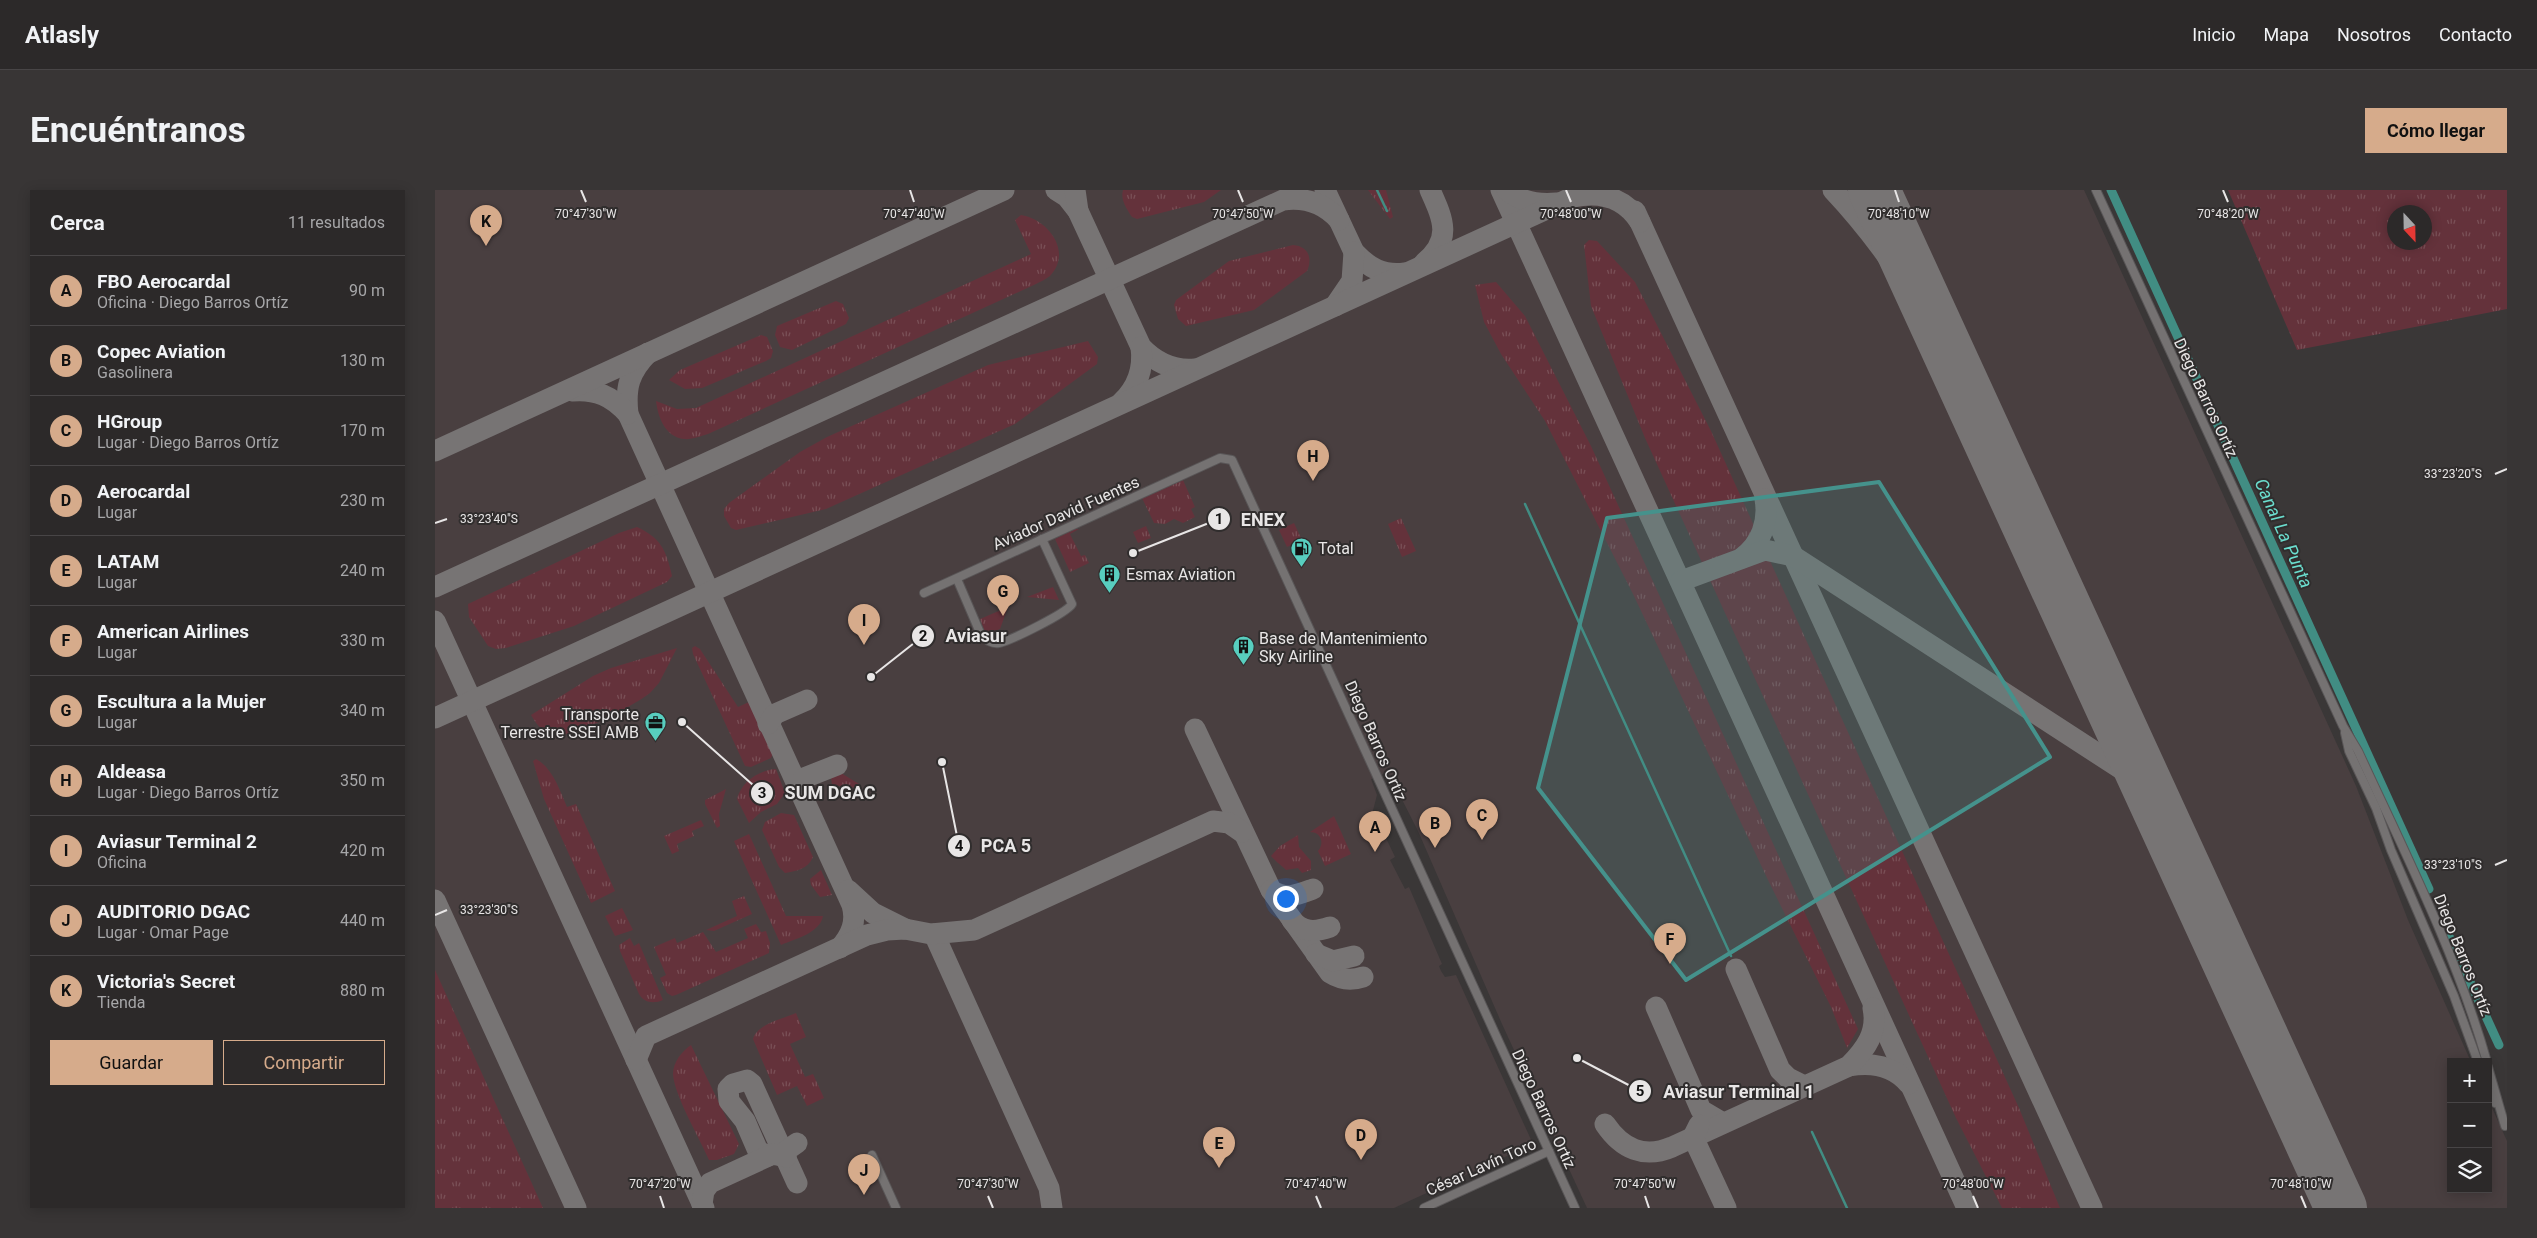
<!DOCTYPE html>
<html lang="es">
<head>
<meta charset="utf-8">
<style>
  body { margin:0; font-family:Roboto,sans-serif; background:#383535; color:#f1f3f6 }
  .controls { position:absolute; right:15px; bottom:15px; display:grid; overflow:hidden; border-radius:0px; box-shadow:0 2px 12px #0003 }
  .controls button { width:45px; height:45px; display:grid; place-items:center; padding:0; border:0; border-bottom:1px solid #484546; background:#2c2929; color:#f1f3f6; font:25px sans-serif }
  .compass { position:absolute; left:1952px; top:15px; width:45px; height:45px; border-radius:50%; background:#2c2929; box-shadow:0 2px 12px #0003; rotate:158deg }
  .you { position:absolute; left:850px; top:708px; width:18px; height:18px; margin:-12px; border:4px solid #fff; border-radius:50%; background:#1a73e8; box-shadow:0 0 0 8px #1a73e833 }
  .badge { display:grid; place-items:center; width:32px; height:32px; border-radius:50%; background:#d6ab8b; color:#111; font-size:16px; font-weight:700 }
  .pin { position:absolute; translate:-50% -41px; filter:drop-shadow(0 1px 2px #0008) }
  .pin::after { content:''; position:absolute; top:26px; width:18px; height:15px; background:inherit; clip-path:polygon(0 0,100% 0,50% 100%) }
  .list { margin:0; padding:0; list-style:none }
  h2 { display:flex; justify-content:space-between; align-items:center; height:65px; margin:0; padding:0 20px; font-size:21px }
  h2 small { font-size:16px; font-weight:400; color:#a6a6a8 }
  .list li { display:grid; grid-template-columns:32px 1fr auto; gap:15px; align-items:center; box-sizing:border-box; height:70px; padding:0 20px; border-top:1px solid #484546 }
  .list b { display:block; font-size:19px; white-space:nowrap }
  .list p { margin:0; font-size:16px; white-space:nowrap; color:#a6a6a8 }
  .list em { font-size:16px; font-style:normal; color:#a6a6a8 }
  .actions { display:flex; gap:10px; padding:15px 20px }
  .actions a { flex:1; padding:11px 0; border:1px solid #d6ab8b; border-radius:0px; text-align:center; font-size:18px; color:#d6ab8b }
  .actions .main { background:#d6ab8b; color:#111 }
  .icon { flex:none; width:28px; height:28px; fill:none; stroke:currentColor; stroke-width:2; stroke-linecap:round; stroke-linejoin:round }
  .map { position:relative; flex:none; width:2072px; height:1018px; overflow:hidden; border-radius:0px }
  header { display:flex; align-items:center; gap:30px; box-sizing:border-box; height:70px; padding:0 25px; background:#2c2929; border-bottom:1px solid #484546 }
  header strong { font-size:24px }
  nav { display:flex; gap:28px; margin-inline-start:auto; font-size:18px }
  .intro { display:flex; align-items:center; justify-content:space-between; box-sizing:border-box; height:120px; padding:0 30px }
  h1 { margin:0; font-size:35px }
  .button { padding:12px 22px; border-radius:0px; background:#d6ab8b; color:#111; font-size:18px; font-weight:700 }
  main { display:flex; gap:30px; padding:0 30px }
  aside { flex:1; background:#2c2929; border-radius:0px; box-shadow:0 2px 12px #0003 }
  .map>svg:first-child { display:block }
  .built { fill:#493f40 }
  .grass { fill:url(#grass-tufts); fill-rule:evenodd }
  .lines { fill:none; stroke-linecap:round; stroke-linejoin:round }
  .stream { stroke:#418d83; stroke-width:2.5 }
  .canal { stroke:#418d83; stroke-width:9 }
  .taxiway { stroke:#777474; stroke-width:21 }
  .runway { stroke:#777474; stroke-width:52 }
  .minor-casing { stroke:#595657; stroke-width:10 }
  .minor { stroke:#757272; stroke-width:8 }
  .marked { fill:#45928c; fill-opacity:0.2; stroke:#45928c; stroke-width:4; stroke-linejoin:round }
  .ticks { fill:none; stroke:#e8e6e6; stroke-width:2 }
  .labels { text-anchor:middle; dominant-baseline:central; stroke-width:4; stroke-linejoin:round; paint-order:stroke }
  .street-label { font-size:16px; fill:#e8e6e6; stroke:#302d2d }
  .poi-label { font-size:16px; fill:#e8e6e6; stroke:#302d2d; text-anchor:start }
  .water-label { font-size:18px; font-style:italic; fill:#6bddce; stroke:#302d2d }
  .ticks-label { font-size:12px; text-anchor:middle; fill:#e8e6e6; stroke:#302d2d; stroke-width:4; stroke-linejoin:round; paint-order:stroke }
  .leader { fill:none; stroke:#e8e6e6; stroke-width:2 }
  .callout-dot { fill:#e8e6e6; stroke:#302d2d; stroke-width:2 }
  .mark-label { font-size:15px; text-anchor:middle; font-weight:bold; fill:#111 }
  .callout-label { font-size:18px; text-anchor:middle; font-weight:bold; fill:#e8e6e6; stroke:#302d2d; stroke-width:4; stroke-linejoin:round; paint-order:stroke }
</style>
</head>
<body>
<header>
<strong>Atlasly</strong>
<nav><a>Inicio</a><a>Mapa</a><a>Nosotros</a><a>Contacto</a></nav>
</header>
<div class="intro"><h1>Encuéntranos</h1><a class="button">Cómo llegar</a></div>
<main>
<aside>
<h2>Cerca<small>11 resultados</small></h2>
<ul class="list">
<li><span class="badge">A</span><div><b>FBO Aerocardal</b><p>Oficina · Diego Barros Ortíz</p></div><em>90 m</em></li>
<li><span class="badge">B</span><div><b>Copec Aviation</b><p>Gasolinera</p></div><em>130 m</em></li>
<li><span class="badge">C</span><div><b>HGroup</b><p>Lugar · Diego Barros Ortíz</p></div><em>170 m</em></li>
<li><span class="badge">D</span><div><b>Aerocardal</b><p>Lugar</p></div><em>230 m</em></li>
<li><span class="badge">E</span><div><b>LATAM</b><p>Lugar</p></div><em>240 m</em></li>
<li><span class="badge">F</span><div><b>American Airlines</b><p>Lugar</p></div><em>330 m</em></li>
<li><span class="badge">G</span><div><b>Escultura a la Mujer</b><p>Lugar</p></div><em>340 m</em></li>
<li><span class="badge">H</span><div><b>Aldeasa</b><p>Lugar · Diego Barros Ortíz</p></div><em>350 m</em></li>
<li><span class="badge">I</span><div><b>Aviasur Terminal 2</b><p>Oficina</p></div><em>420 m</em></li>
<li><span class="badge">J</span><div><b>AUDITORIO DGAC</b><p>Lugar · Omar Page</p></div><em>440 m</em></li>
<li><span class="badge">K</span><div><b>Victoria's Secret</b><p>Tienda</p></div><em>880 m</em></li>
</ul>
<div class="actions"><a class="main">Guardar</a><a>Compartir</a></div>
</aside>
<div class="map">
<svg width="2072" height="1018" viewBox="0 0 2072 1018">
  <defs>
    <pattern id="grass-tufts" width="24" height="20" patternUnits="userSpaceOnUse" patternTransform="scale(1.25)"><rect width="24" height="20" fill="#64323b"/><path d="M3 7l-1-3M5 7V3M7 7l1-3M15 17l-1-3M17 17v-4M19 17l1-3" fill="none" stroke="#7a5057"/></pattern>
  </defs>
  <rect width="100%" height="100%" fill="#3a3737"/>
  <!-- built -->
  <path class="built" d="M 0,0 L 1649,0 L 1921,596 L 1973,730 L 2036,872 L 2016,872 L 2016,999 L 2053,999 L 2053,909 L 2072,951 L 2072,1018 L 1152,1018 L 1067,834 L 983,641 L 953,582 L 936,589 L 942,605 L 936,628 L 943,631 L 951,648 L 960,667 L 955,670 L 970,699 L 974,697 L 1007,774 L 1004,776 L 1006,781 L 1010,787 L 1021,785 L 1098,954 L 959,1018 L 0,1018 Z"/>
  <!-- grass -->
  <g class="grass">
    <path d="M 688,0 L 786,0 L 769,12 L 702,29 L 697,27 C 692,20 685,9 688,0 Z"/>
    <path d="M 933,0 L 951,0 L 958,27 L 955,29 Z"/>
    <path d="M 1793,0 L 2072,0 L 2072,119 L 1862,160 ZM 1960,22 L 1990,22 L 1990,52 L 1960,52 Z"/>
    <path d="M 586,25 C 613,29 638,62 615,86 C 611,89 605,92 601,94 L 273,244 C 266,246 256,250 249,249 C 230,247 223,227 221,211 L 242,219 L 261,218 L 596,64 L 580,30 Z"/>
    <path d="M 1154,50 L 1162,51 L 1200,92 L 1276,241 L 1584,918 L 1625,1018 L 1567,1018 L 1521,928 L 1210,248 L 1156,116 L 1149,55 Z"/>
    <path d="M 858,55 C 873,56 878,68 872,81 L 819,120 L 751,136 L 743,129 L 739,115 L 741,110 L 794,71 Z"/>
    <path d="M 1061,92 L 1090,126 L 1156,256 L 1423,839 L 1412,858 L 1396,817 L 1333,690 L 1198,404 L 1110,231 L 1066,164 L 1049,132 L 1040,95 Z"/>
    <path d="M 401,111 L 408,114 L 414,128 L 411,134 L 357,160 L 345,157 L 340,145 L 342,136 Z"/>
    <path d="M 326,145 L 332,147 L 338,161 L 336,168 L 331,171 L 267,198 L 250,199 L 234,190 L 245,180 Z"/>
    <path d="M 653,151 L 663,167 L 662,174 L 580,234 L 391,319 L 301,340 L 296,338 L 289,326 L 289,319 L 294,313 L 365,262 L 392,247 L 553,175 Z"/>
    <path d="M 748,290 L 760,317 L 756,319 L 760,327 L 748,333 L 739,329 L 730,334 L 719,333 L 707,308 Z"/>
    <path d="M 966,328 L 981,361 L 967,367 L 953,334 Z"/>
    <path d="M 859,333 L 867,350 L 852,357 L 844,340 Z"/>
    <path d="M 711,336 L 716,348 L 703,353 L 698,342 Z"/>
    <path d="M 202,337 C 226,348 231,360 237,386 L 232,392 L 139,436 L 71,458 L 61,459 L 53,456 L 34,427 L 33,414 L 184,343 Z"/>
    <path d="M 640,339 L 644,339 L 635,344 L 646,366 L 650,365 L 654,373 L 635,382 L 620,349 Z"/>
    <path d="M 618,397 L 624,410 L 592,407 Z"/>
    <path d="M 573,417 L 565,439 L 551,445 L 545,429 Z"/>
    <path d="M 260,456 L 265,459 L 303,517 L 314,512 L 338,563 L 336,568 L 316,577 L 310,576 L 258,464 L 257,458 Z"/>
    <path d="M 242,458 L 224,493 L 215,503 C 198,516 139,548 119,545 C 107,542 101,534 96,525 L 158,486 L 176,478 Z"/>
    <path d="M 101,569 C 118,578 125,601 132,617 L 141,614 L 180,701 L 156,713 L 109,609 L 98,571 Z"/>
    <path d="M 341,579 L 350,603 L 342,614 L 326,622 L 314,633 L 302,609 C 306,592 324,580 341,579 Z"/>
    <path d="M 406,583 L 424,594 L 422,598 L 397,595 L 396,587 Z"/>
    <path d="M 291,599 L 284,624 L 285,636 L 282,638 L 270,614 L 270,610 Z"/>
    <path d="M 346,623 L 359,625 L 378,667 C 373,679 362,681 350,683 L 344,677 L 327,640 L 330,632 Z"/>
    <path d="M 899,626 L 916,664 L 890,676 L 883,661 C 890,653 886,642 875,642 Z"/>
    <path d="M 266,630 L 269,636 L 257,641 L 259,646 L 242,654 L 244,661 L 237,664 L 229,646 Z"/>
    <path d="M 314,644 L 351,726 L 388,726 C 385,743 360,749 346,755 L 299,651 Z"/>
    <path d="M 863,645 L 864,657 L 876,671 L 876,680 L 867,683 L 863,678 L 851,680 C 848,677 837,668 836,666 L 845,656 Z"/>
    <path d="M 386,680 L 397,705 L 385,707 L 376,695 L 375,689 Z"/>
    <path d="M 309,706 L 317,724 L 279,741 L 271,740 L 302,726 L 297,711 Z"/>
    <path d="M 187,718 L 198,740 L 180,746 L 170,726 Z"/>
    <path d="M 321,734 L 326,742 L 331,741 L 335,753 L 334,763 L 241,805 L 237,806 L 232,803 L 225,788 L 231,785 L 219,757 L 240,748 L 242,753 L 268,742 L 281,762 L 313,748 L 309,739 Z"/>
    <path d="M 195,748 L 199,756 L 204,753 L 228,810 C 219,814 209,813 204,804 L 185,761 L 184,755 Z"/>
    <path d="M 0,780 L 108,1018 L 0,1018 Z"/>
    <path d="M 361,823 L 371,847 L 355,854 L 370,887 L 378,884 L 389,908 L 372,916 L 362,896 L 342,905 L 318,849 C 322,834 347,829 361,823 Z"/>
    <path d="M 256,855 L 304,954 L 299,964 L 282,970 L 274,970 C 265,949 239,905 238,884 C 238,872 247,861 256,855 Z"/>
  </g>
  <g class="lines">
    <!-- stream -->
    <g class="stream">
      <path d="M 942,0 L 952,21"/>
      <path d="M 1090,314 L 1296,766"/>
      <path d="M 1377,942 L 1412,1018"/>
    </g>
    <!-- canal -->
    <g class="canal">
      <path d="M 1676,0 L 1994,699"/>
      <path d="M 2015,748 L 2064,855"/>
    </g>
    <!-- taxiway -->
    <g class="taxiway">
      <path d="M 621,0 L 632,7 L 643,21"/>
      <path d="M 640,0 L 643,21 L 706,157 C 721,173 738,181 760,179"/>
      <path d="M 890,0 L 919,62 C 934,78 948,86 970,83"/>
      <path d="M 1066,0 L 1532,1018"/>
      <path d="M 1072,0 C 1086,12 1103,15 1122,13"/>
      <path d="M 1398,0 C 1446,51 1483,107 1516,169"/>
      <path d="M 1200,21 L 1657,1018"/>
      <path d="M 989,73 C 1018,49 1008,29 995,0"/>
      <path d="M 900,116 L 917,91 L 919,62"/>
      <path d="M 213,163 C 194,182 190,198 193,224 L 417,715 C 422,732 416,745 405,758"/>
      <path d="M 137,201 C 161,199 177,206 193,224"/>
      <path d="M 686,213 C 703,197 709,179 706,157"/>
      <path d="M 0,261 L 569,0"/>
      <path d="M 1307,368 C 1326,354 1334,332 1330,309"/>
      <path d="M 1246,391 L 1330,360 L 1358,366 L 1711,595"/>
      <path d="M 0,397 L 848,10 C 870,7 889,13 904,30"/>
      <path d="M 0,431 L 269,1018"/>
      <path d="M 0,528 L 1138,7 C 1166,1 1190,8 1205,32"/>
      <path d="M 333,534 L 340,524 L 372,510"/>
      <path d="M 760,539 L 836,700 L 895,783 C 906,790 916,791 928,787"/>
      <path d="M 363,598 L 369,588 L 402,575"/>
      <path d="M 413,700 L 438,723 L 470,739"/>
      <path d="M 836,700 C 851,710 862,705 878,699"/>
      <path d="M 0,710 L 141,1018"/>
      <path d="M 857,730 C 867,743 881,742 895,737"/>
      <path d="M 499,744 L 614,998 L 617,1018"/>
      <path d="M 881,764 L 898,771 L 919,766"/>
      <path d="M 1301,779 L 1345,880 L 1353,888 L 1369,896"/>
      <path d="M 1221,817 L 1266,920 L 1288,933"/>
      <path d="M 201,870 L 211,846 L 432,745 L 452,740 L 470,739 L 496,744 L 539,740 L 778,631 L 794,633 L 807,642"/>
      <path d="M 1414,876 C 1436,872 1459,876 1474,894"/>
      <path d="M 1170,934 C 1187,959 1209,969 1237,957 L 1414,876 C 1431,859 1443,842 1438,818"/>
      <path d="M 1264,935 L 1258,947 L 1291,1018"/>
      <path d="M 333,966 L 323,961 L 310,931 L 294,911 L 293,899 L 298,894 L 312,890 L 317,894 L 362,993"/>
      <path d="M 267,1014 L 269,1001 L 275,993 L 338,964 L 351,967 L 352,960 L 362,953"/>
    </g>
    <!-- runway -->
    <path class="runway" d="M 1439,0 L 1906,1018"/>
    <defs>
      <g id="minor">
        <path d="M 1661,0 L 1908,536 L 1923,561 C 1970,663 2021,763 2052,872"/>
        <path d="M 522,389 L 546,445 C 552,450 556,454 564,453 C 575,451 632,423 637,414 L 607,349"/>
        <path d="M 489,403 L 785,268 L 797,270 L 1140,1018"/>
        <path d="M 1910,543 L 1914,561 L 1941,618 L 1956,660 L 2019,806 L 2043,872"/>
        <path d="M 2053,877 L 2070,936"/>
        <path d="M 2053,899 L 2060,913"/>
        <path d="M 437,965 L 461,1018"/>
        <path d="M 989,1018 L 1114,961"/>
      </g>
    </defs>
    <!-- minor casing -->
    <use href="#minor" class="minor-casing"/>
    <!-- minor -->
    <use href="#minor" class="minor"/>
  </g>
  <!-- marked area -->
  <path class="marked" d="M 1444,292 L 1615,567 L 1251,790 L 1103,598 L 1172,328 Z"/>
  <!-- ticks -->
  <path class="ticks" d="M 146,0 L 151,12M 475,0 L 479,12M 803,0 L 808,12M 1131,0 L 1136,12M 1460,0 L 1464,12M 1788,0 L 1793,12M 2060,284 L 2072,279M 0,333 L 12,329M 2060,675 L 2072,670M 0,725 L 12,720M 225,1006 L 229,1018M 553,1006 L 558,1018M 881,1006 L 886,1018M 1210,1006 L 1214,1018M 1538,1006 L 1543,1018M 1866,1006 L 1871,1018"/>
  <!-- icons -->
  <defs>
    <symbol id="fuel-pin" viewBox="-11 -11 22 30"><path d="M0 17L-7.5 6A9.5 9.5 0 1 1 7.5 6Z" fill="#58cebf" stroke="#302d2d"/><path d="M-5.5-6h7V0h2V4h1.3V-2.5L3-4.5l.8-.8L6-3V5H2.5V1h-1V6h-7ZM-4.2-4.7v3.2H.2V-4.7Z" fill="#111"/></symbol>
    <symbol id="building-pin" viewBox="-11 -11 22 30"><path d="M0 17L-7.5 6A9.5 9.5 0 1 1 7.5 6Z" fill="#58cebf" stroke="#302d2d"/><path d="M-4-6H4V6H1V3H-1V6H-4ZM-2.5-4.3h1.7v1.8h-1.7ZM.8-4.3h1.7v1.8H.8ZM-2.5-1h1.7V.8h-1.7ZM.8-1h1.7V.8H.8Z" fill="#111"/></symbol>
    <symbol id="office-pin" viewBox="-11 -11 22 30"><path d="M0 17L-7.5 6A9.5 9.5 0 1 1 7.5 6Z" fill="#58cebf" stroke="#302d2d"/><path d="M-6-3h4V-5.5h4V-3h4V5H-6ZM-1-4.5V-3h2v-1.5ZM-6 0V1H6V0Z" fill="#111"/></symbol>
  </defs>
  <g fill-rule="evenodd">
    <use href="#fuel-pin" x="854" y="346" width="25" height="34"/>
    <use href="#building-pin" x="662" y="372" width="25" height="34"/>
    <use href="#building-pin" x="796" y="444" width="25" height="34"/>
    <use href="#office-pin" x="208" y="520" width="25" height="34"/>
  </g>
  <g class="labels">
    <!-- street labels -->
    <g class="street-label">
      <text transform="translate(1771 208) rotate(65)">Diego Barros Ortíz</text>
      <text transform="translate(631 323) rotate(-24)">Aviador David Fuentes</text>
      <text transform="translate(941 551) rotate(66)">Diego Barros Ortíz</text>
      <text transform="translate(2028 765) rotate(68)">Diego Barros Ortíz</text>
      <text transform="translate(1109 919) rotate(65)">Diego Barros Ortíz</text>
      <text transform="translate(1046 977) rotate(-24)">César Lavín Toro</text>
    </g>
    <!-- poi labels -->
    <g class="poi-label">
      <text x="883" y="358">Total</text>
      <text x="691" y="384">Esmax Aviation</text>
      <text x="824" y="448">Base de Mantenimiento<tspan x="824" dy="18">Sky Airline</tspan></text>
      <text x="204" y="524" text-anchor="end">Transporte<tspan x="204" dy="18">Terrestre SSEI AMB</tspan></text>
    </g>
    <!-- water labels -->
    <g class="water-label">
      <text transform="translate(1849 343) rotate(66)">Canal La Punta</text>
    </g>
  </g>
  <g class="ticks-label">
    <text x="151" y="28">70°47'30"W</text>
    <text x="479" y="28">70°47'40"W</text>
    <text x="808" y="28">70°47'50"W</text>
    <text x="1136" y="28">70°48'00"W</text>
    <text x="1464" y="28">70°48'10"W</text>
    <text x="1793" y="28">70°48'20"W</text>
    <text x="2018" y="288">33°23'20"S</text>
    <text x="54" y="333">33°23'40"S</text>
    <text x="2018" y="679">33°23'10"S</text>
    <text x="54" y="724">33°23'30"S</text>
    <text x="225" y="998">70°47'20"W</text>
    <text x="553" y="998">70°47'30"W</text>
    <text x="881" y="998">70°47'40"W</text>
    <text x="1210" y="998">70°47'50"W</text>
    <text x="1538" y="998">70°48'00"W</text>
    <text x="1866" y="998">70°48'10"W</text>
  </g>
  <!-- callouts -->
  <path class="leader" d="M698 363L784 329M436 487L488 446M247 532L327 603M507 572L524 656M1142 868L1205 901"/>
  <g class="callout-dot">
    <circle cx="698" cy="363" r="5"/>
    <circle cx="436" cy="487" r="5"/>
    <circle cx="247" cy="532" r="5"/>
    <circle cx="507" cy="572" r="5"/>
    <circle cx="1142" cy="868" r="5"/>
    <circle cx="784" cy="329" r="12"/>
    <circle cx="488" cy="446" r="12"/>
    <circle cx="327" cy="603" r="12"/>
    <circle cx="524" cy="656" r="12"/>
    <circle cx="1205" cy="901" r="12"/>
  </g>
  <g class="mark-label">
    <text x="784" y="334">1</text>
    <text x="488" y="451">2</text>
    <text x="327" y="608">3</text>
    <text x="524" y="661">4</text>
    <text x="1205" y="906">5</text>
  </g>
  <g class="callout-label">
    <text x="828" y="336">ENEX</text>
    <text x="541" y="452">Aviasur</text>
    <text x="395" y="609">SUM DGAC</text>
    <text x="571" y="662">PCA 5</text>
    <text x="1304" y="908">Aviasur Terminal 1</text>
  </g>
</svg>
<div class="controls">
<button>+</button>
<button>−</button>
<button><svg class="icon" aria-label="layers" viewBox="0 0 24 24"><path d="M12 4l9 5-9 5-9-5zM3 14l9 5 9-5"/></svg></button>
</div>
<svg class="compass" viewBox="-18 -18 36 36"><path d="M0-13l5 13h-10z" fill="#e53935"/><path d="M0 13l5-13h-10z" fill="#a6a6a8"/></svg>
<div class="you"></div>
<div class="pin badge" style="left:940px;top:662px">A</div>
<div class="pin badge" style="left:1000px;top:658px">B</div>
<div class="pin badge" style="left:1047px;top:650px">C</div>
<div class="pin badge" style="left:926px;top:970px">D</div>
<div class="pin badge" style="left:784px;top:978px">E</div>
<div class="pin badge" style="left:1235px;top:774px">F</div>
<div class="pin badge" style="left:568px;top:426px">G</div>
<div class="pin badge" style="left:878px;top:291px">H</div>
<div class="pin badge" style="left:429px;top:455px">I</div>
<div class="pin badge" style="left:429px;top:1005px">J</div>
<div class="pin badge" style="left:51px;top:56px">K</div>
</div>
</main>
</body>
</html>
